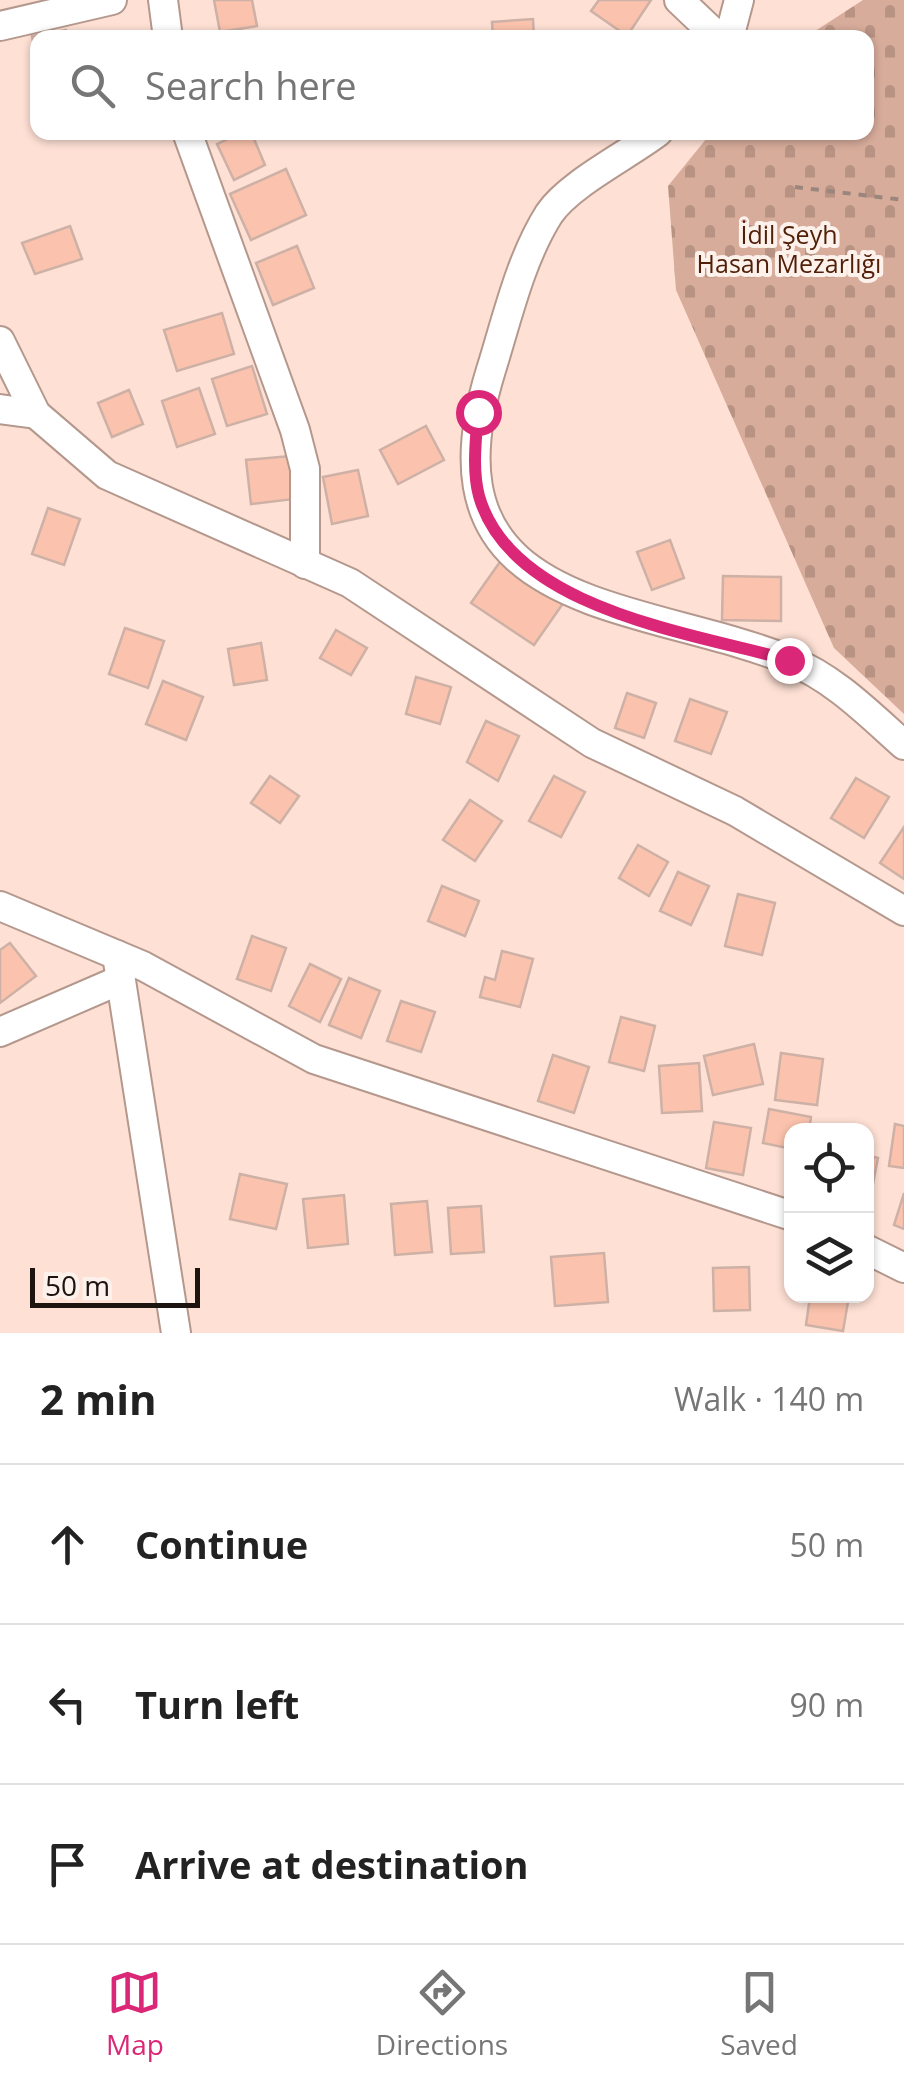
<!DOCTYPE html>
<html lang="en">
<head>
<meta charset="utf-8">
<style>
  body { margin:0; font-family:"Open Sans",sans-serif; background:#f6f6f6; color:#222 }
  .controls { position:absolute; right:30px; bottom:30px; display:grid; overflow:hidden; border-radius:20px; box-shadow:0 2px 8px #0004 }
  .controls button { width:90px; height:90px; display:grid; place-items:center; padding:0; border:0; border-bottom:2px solid #e0e0e0; background:#fff; color:#222; font:50px sans-serif }
  .scale { position:absolute; left:30px; bottom:25px; width:170px; box-sizing:border-box; padding-left:10px; border:5px solid #1d130f; border-top:0; font-size:28px; line-height:35px; white-space:nowrap; color:#1d130f; -webkit-text-stroke:8px #fdf1ec; paint-order:stroke }
  .stop { position:absolute; width:30px; height:30px; margin:-22px; border:8px solid #db2777; border-radius:50%; background:#fff }
  .stop.end { background:#db2777; border-color:#fff; box-shadow:0 2px 10px #0008 }
  .list { margin:0; padding:0; list-style:none }
  h2 { display:flex; justify-content:space-between; align-items:center; height:130px; margin:0; padding:0 40px; font-size:42px }
  h2 small { font-size:32px; font-weight:400; color:#767676 }
  .list li { display:grid; grid-template-columns:65px 1fr auto; gap:30px; align-items:center; box-sizing:border-box; height:160px; padding:0 40px; border-top:2px solid #e0e0e0 }
  .list b { display:block; font-size:38px; white-space:nowrap }
  .list em { font-size:32px; font-style:normal; color:#767676 }
  .icon { flex:none; width:55px; height:55px; fill:none; stroke:currentColor; stroke-width:2; stroke-linecap:round; stroke-linejoin:round }
  .map { position:relative; flex:none; width:904px; height:1333px; overflow:hidden }
  .search { position:absolute; background:#fff; box-shadow:0 2px 8px #0004; left:30px; right:30px; top:30px; height:110px; display:flex; align-items:center; gap:25px; box-sizing:border-box; padding:0 35px; border-radius:20px; color:#767676; font-size:38px }
  .sheet { height:610px; background:#fff }
  nav { display:flex; justify-content:space-around; align-items:center; box-sizing:border-box; height:140px; border-top:2px solid #e0e0e0; background:#fff; font-size:28px; color:#767676 }
  nav a { display:grid; justify-items:center; gap:5px }
  nav .on { color:#db2777 }
  .map>svg:first-child { display:block }
  .cemetery { fill:url(#cemetery-stones) }
  .building { fill:#fbc3ad; stroke:#ceb1a6; stroke-width:2.5 }
  .lines { fill:none; stroke-linecap:round; stroke-linejoin:round }
  .minor-casing { stroke:#b4988d; stroke-width:32 }
  .path { stroke:#9b867d; stroke-width:4; stroke-dasharray:8 8; stroke-linecap:butt }
  .minor { stroke:#fff; stroke-width:28 }
  .route { stroke:#db2777; stroke-width:12 }
  .labels { text-anchor:middle; dominant-baseline:central; stroke-width:8; stroke-linejoin:round; paint-order:stroke }
  .park-label { font-size:25px; fill:#501f08; stroke:#fdf1ec }
</style>
</head>
<body>
<div class="map">
<svg width="904" height="1333" viewBox="0 0 904 1333">
  <defs>
    <pattern id="cemetery-stones" width="16" height="16" patternUnits="userSpaceOnUse" patternTransform="scale(2.5)"><rect width="16" height="16" fill="#d7ac9b"/><path d="M2 7V4a2 2 0 0 1 4 0v3zM10 15v-3a2 2 0 0 1 4 0v3z" fill="#b89384"/></pattern>
  </defs>
  <rect width="100%" height="100%" fill="#fee0d4"/>
  <!-- cemetery -->
  <path class="cemetery" d="M 863,0 L 904,0 L 904,714 L 834,648 L 676,290 L 668,186 L 711,133 L 866,132 L 866,38 L 806,37 Z"/>
  <!-- building -->
  <g class="building">
    <path d="M 214,0 L 252,0 L 257,26 L 220,32 Z"/>
    <path d="M 599,0 L 651,0 L 627,36 L 591,11 Z"/>
    <path d="M 533,19 L 534,38 L 493,38 L 492,22 Z"/>
    <path d="M 66,30 L 68,38 L 38,38 L 38,68 L 32,36 Z"/>
    <path d="M 242,132 L 251,132 L 265,165 L 234,180 L 217,144 Z"/>
    <path d="M 286,169 L 306,215 L 251,240 L 230,194 Z"/>
    <path d="M 70,226 L 82,259 L 35,274 L 22,243 Z"/>
    <path d="M 297,246 L 314,288 L 273,305 L 256,263 Z"/>
    <path d="M 222,313 L 234,354 L 177,371 L 164,330 Z"/>
    <path d="M 252,366 L 267,414 L 227,426 L 212,379 Z"/>
    <path d="M 199,388 L 215,434 L 177,447 L 162,401 Z"/>
    <path d="M 129,390 L 143,424 L 112,437 L 98,403 Z"/>
    <path d="M 426,426 L 444,460 L 398,484 L 380,450 Z"/>
    <path d="M 290,456 L 294,499 L 251,504 L 246,460 Z"/>
    <path d="M 358,470 L 368,516 L 332,524 L 323,477 Z"/>
    <path d="M 48,508 L 80,519 L 64,565 L 32,554 Z"/>
    <path d="M 670,540 L 684,578 L 652,590 L 637,552 Z"/>
    <path d="M 502,559 L 564,602 L 534,645 L 471,603 Z"/>
    <path d="M 723,576 L 781,577 L 781,621 L 722,620 Z"/>
    <path d="M 125,628 L 164,641 L 148,688 L 109,674 Z"/>
    <path d="M 336,630 L 367,648 L 351,675 L 320,658 Z"/>
    <path d="M 261,643 L 267,680 L 234,685 L 228,649 Z"/>
    <path d="M 416,677 L 451,687 L 440,724 L 406,714 Z"/>
    <path d="M 163,681 L 203,697 L 186,740 L 146,724 Z"/>
    <path d="M 627,693 L 656,703 L 644,738 L 615,728 Z"/>
    <path d="M 690,699 L 727,712 L 711,754 L 675,741 Z"/>
    <path d="M 486,721 L 519,736 L 498,781 L 467,762 Z"/>
    <path d="M 270,776 L 299,796 L 280,823 L 251,803 Z"/>
    <path d="M 554,776 L 585,792 L 561,837 L 529,821 Z"/>
    <path d="M 856,778 L 889,797 L 864,838 L 831,818 Z"/>
    <path d="M 470,800 L 502,821 L 475,861 L 443,840 Z"/>
    <path d="M 904,827 L 904,879 L 880,863 Z"/>
    <path d="M 638,845 L 668,862 L 649,896 L 619,878 Z"/>
    <path d="M 678,872 L 709,886 L 691,925 L 660,911 Z"/>
    <path d="M 442,886 L 479,901 L 465,936 L 428,921 Z"/>
    <path d="M 738,894 L 775,903 L 762,955 L 725,946 Z"/>
    <path d="M 252,936 L 286,948 L 271,991 L 237,979 Z"/>
    <path d="M 10,943 L 36,976 L 0,1003 L 0,950 Z"/>
    <path d="M 502,951 L 533,959 L 520,1007 L 480,997 L 485,977 L 495,980 Z"/>
    <path d="M 310,964 L 341,979 L 320,1022 L 289,1006 Z"/>
    <path d="M 349,978 L 380,991 L 361,1038 L 329,1025 Z"/>
    <path d="M 401,1001 L 435,1012 L 421,1052 L 387,1041 Z"/>
    <path d="M 621,1017 L 655,1026 L 644,1071 L 609,1062 Z"/>
    <path d="M 754,1044 L 763,1084 L 713,1095 L 704,1056 Z"/>
    <path d="M 781,1053 L 823,1059 L 817,1105 L 775,1100 Z"/>
    <path d="M 553,1055 L 589,1067 L 574,1113 L 538,1101 Z"/>
    <path d="M 699,1063 L 702,1111 L 662,1113 L 659,1066 Z"/>
    <path d="M 769,1109 L 811,1117 L 809,1130 L 792,1130 L 792,1149 L 763,1143 Z"/>
    <path d="M 714,1122 L 751,1128 L 743,1175 L 706,1168 Z"/>
    <path d="M 895,1124 L 904,1126 L 904,1168 L 889,1166 Z"/>
    <path d="M 866,1155 L 878,1158 L 868,1209 L 866,1209 Z"/>
    <path d="M 240,1174 L 287,1184 L 276,1229 L 230,1219 Z"/>
    <path d="M 904,1193 L 904,1229 L 894,1225 Z"/>
    <path d="M 344,1195 L 348,1244 L 308,1248 L 303,1199 Z"/>
    <path d="M 427,1201 L 432,1252 L 395,1255 L 391,1204 Z"/>
    <path d="M 481,1206 L 484,1252 L 451,1254 L 448,1208 Z"/>
    <path d="M 604,1253 L 608,1302 L 555,1306 L 551,1257 Z"/>
    <path d="M 749,1267 L 750,1310 L 714,1311 L 713,1268 Z"/>
    <path d="M 810,1296 L 849,1296 L 843,1331 L 806,1325 Z"/>
  </g>
  <g class="lines">
    <defs>
      <g id="minor">
        <path d="M 163,0 L 168,38"/>
        <path d="M 679,0 L 719,38"/>
        <path d="M 0,26 L 112,0"/>
        <path d="M 729,38 L 739,0"/>
        <path d="M 187,132 L 295,430 L 305,469 L 305,564"/>
        <path d="M 658,132 C 628,155 569,184 549,214 C 520,260 507,319 491,370 C 415,614 636,599 789,660 C 834,678 868,713 904,745"/>
        <path d="M 0,341 L 36,414 L 107,475 L 350,583 L 592,743 L 735,811 L 904,911"/>
        <path d="M 0,409 L 36,414"/>
        <path d="M 0,906 L 143,966 L 314,1059 L 792,1216"/>
        <path d="M 117,955 L 176,1333"/>
        <path d="M 0,1032 L 120,980"/>
        <path d="M 866,1249 L 904,1268"/>
      </g>
    </defs>
    <!-- minor casing -->
    <use href="#minor" class="minor-casing"/>
    <!-- path -->
    <path class="path" d="M 795,187 L 904,200"/>
    <!-- minor -->
    <use href="#minor" class="minor"/>
  </g>
  <g class="lines">
    <!-- route -->
    <path class="route" d="M 478,412 C 476,438 472,470 479,496 C 511,609 692,633 789,660"/>
  </g>
  <g class="labels">
    <!-- park labels -->
    <g class="park-label">
      <text x="789" y="234">İdil Şeyh<tspan x="789" dy="29">Hasan Mezarlığı</tspan></text>
    </g>
  </g>
</svg>
<div class="controls">
<button><svg class="icon" aria-label="locate" viewBox="0 0 24 24"><circle cx="12" cy="12" r="6"/><path d="M12 2v4M12 18v4M2 12h4M18 12h4"/></svg></button>
<button><svg class="icon" aria-label="layers" viewBox="0 0 24 24"><path d="M12 4l9 5-9 5-9-5zM3 14l9 5 9-5"/></svg></button>
</div>
<div class="scale">50 m</div>
<div class="stop" style="left:478px;top:412px"></div>
<div class="stop end" style="left:789px;top:660px"></div>
<div class="search"><svg class="icon" aria-label="search" viewBox="0 0 24 24"><circle cx="10" cy="10" r="6"/><path d="M15 15l6 6"/></svg>Search here</div>
</div>
<section class="sheet">
<h2>2 min<small>Walk · 140 m</small></h2>
<ul class="list">
<li><svg class="icon" aria-label="ahead" viewBox="0 0 24 24"><path d="M12 20V5M6 11l6-6 6 6"/></svg><div><b>Continue</b></div><em>50 m</em></li>
<li><svg class="icon" aria-label="left" viewBox="0 0 24 24"><path d="M17 20v-9H6M10 6l-5 5 5 5"/></svg><div><b>Turn left</b></div><em>90 m</em></li>
<li><svg class="icon" aria-label="arrive" viewBox="0 0 24 24"><path d="M6 21V4h12l-3 4 3 4H6"/></svg><div><b>Arrive at destination</b></div></li>
</ul>
</section>
<nav>
<a class="on"><svg class="icon" aria-label="map" viewBox="0 0 24 24"><path d="M3 6l6-2 6 2 6-2v14l-6 2-6-2-6 2zM9 4v14M15 6v14"/></svg>Map</a>
<a><svg class="icon" aria-label="directions" viewBox="0 0 24 24"><path d="M12 3l9 9-9 9-9-9zM9 14v-3h6M13 9l2 2-2 2"/></svg>Directions</a>
<a><svg class="icon" aria-label="saved" viewBox="0 0 24 24"><path d="M7 4h10v16l-5-4-5 4z"/></svg>Saved</a>
</nav>
</body>
</html>
